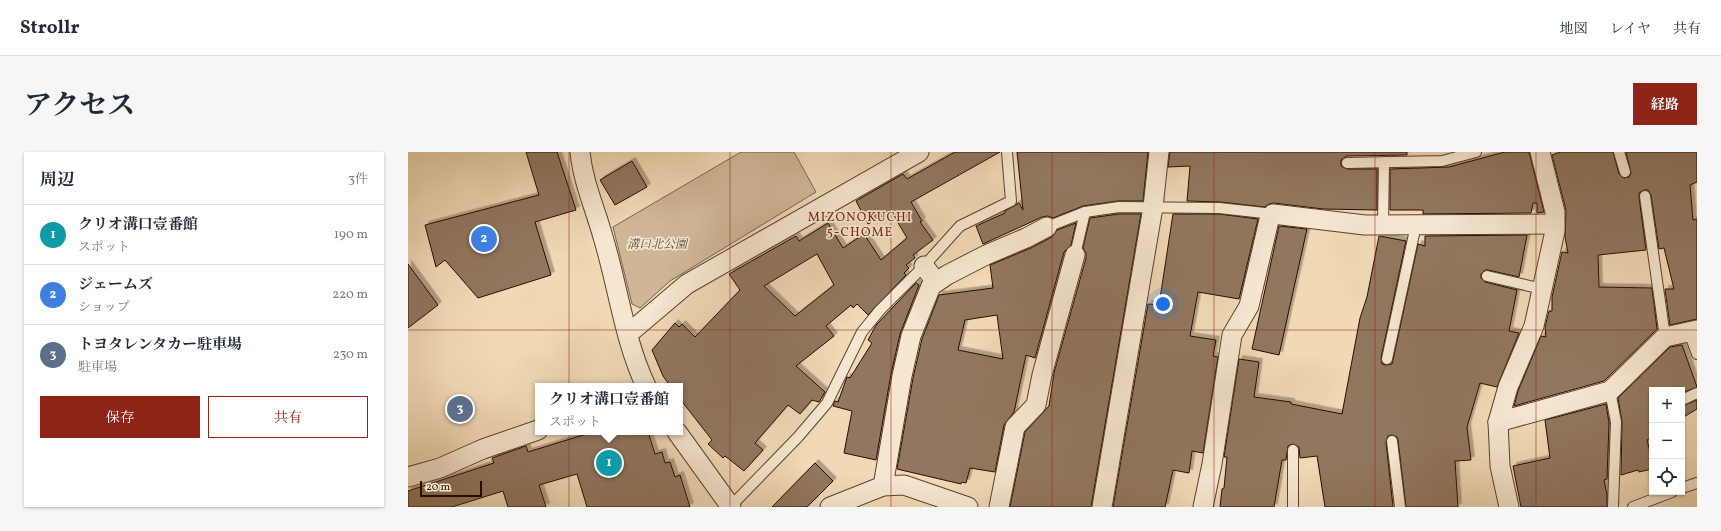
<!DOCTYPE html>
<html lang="ja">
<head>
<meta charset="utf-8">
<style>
  body { margin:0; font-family:Vollkorn,"Noto Serif JP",serif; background:#f6f6f7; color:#1f2937 }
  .controls { position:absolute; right:12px; bottom:12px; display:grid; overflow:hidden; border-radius:0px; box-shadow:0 1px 3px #0004 }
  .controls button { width:36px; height:36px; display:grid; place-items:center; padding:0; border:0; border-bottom:1px solid #e0e1e3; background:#fff; color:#1f2937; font:20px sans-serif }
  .scale { position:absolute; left:12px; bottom:10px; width:62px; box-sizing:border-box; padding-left:4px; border:2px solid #280d00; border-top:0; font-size:11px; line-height:14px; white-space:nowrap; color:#280d00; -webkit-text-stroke:3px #f6e6d0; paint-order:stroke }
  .you { position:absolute; left:755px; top:152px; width:14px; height:14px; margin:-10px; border:3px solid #fff; border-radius:50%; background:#1a73e8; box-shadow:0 0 0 6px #1a73e833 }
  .badge { display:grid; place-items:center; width:26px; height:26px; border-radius:50%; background:#8f2418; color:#fff; font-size:13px; font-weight:700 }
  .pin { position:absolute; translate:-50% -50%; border:2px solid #fff; box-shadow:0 1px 4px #0006 }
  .popup { position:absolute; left:127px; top:231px; width:148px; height:52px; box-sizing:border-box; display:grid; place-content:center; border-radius:0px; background:#fff; filter:drop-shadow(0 1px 3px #0005); font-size:13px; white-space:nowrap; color:#747a83 }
  .popup b { font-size:15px; color:#1f2937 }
  .popup::after { content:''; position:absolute; left:50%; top:100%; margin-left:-8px; border:8px solid transparent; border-top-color:#fff }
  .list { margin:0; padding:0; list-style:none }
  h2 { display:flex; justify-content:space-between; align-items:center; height:52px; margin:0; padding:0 16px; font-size:17px }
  h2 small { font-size:13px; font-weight:400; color:#747a83 }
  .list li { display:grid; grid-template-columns:26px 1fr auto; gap:12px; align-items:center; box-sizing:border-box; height:60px; padding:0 16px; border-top:1px solid #e0e1e3 }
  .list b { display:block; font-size:15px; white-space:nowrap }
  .list p { margin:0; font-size:13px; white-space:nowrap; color:#747a83 }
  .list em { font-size:13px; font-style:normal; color:#747a83 }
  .actions { display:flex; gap:8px; padding:12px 16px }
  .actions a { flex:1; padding:9px 0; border:1px solid #8f2418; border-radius:0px; text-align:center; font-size:14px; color:#8f2418 }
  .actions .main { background:#8f2418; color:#fff }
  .icon { flex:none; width:22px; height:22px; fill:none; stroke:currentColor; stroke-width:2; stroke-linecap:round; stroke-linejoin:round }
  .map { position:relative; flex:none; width:1289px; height:355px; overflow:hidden; border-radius:0px }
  header { display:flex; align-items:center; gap:24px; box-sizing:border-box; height:56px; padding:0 20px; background:#fff; border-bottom:1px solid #e0e1e3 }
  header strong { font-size:19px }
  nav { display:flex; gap:22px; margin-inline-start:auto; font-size:14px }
  .intro { display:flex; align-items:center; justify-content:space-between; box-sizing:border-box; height:96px; padding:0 24px }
  h1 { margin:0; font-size:28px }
  .button { padding:10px 18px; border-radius:0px; background:#8f2418; color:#fff; font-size:14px; font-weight:700 }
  main { display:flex; gap:24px; padding:0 24px }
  aside { flex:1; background:#fff; border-radius:0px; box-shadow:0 1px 3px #0004 }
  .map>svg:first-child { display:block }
  .green { fill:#cfb697; stroke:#7c624c }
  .building { fill:#91775f; stroke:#280d00; fill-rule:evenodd; filter:url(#shadow) }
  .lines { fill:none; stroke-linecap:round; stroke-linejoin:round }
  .lane-casing { stroke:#5a402e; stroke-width:12 }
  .street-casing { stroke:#5a402e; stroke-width:21 }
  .lane { stroke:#f6e6d0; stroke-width:10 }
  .street { stroke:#f6e6d0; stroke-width:19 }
  .grid { fill:none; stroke:#8f2418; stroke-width:1; stroke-opacity:0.55 }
  .labels { text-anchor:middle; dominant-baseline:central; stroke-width:3.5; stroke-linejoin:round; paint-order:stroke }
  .park-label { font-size:12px; font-style:italic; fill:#624835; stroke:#f6e6d0 }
  .neighbourhood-label { font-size:13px; letter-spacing:1px; fill:#7a1f14; stroke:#f6e6d0 }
</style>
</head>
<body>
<header>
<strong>Strollr</strong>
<nav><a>地図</a><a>レイヤ</a><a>共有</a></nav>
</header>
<div class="intro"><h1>アクセス</h1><a class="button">経路</a></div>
<main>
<aside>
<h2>周辺<small>3件</small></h2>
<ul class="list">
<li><span class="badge" style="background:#0f9aa8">1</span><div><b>クリオ溝口壹番館</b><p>スポット</p></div><em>190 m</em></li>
<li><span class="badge" style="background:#3f7fe0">2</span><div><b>ジェームズ</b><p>ショップ</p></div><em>220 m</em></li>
<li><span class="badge" style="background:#5c6f8a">3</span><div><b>トヨタレンタカー駐車場</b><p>駐車場</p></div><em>230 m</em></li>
</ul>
<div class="actions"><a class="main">保存</a><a>共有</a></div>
</aside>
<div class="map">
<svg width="1289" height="355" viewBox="0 0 1289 355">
  <defs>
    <filter id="shadow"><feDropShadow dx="3.5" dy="-3.5" stdDeviation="0" flood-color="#0004"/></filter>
  </defs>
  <rect width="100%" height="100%" fill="#f1d9b6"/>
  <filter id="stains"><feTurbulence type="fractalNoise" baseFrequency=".005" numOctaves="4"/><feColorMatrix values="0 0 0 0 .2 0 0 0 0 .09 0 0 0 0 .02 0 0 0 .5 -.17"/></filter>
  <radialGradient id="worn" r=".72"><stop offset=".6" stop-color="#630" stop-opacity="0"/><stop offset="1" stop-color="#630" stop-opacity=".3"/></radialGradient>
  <!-- green -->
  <path class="green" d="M 333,0 L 386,0 L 408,40 L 262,129 L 232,156 L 224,152 L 205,75 Z"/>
  <!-- building -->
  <g class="building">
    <path d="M 118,0 L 149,0 L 168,58 L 127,70 L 143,123 L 70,146 L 37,108 L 28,115 L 17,73 L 131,43 Z"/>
    <path d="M 547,0 L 592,0 L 503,50 L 514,69 L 512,70 L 525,88 L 505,103 L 507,106 L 498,113 L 501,116 L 496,121 L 498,123 L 460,163 L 449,152 L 445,156 L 443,153 L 418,174 L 426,184 L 388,214 L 417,240 L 411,250 L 404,248 L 392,262 L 380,253 L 347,291 L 355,298 L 336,319 L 317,304 L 315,306 L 300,292 L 304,288 L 272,247 L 272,234 L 262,234 L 255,224 L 244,198 L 267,171 L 271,175 L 274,172 L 287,185 L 332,138 L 321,122 L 388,84 L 391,89 L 420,71 L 435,96 L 456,82 L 473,108 L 499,86 L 483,59 L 460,72 L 448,49 L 495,22 L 499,27 ZM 409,102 L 426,133 L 387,164 L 356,134 Z"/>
    <path d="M 609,0 L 740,0 L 735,49 L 710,49 L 675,54 L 645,66 L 640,64 L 634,65 L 575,92 L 568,74 L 597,61 L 597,59 L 611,51 L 615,58 Z"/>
    <path d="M 762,0 L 999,0 L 999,3 L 939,4 L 933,8 L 933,14 L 939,17 L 969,17 L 969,58 L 915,57 L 866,51 L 861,52 L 857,55 L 812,50 L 779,49 L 782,14 L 760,15 Z"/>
    <path d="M 1097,0 L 1121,0 L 1136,60 L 1129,61 L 1129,51 L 1125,51 L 1123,61 L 1015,62 L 1015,58 L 982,58 L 982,17 L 1041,15 Z"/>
    <path d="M 1153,0 L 1205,0 L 1211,22 L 1216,26 L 1221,25 L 1223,21 L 1218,0 L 1289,0 L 1289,30 L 1282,33 L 1285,68 L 1289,67 L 1289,167 L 1262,173 L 1257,137 L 1266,137 L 1256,96 L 1251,97 L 1243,43 L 1240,38 L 1236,38 L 1231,41 L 1231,45 L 1238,98 L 1190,103 L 1191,135 L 1244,136 L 1249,177 L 1196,229 L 1106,254 L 1110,239 L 1133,184 L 1138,185 L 1137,175 L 1141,159 L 1144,159 L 1144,145 L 1154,100 L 1160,101 L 1157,85 L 1158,58 L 1144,3 Z"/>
    <path d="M 224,9 L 239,35 L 207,53 L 192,28 Z"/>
    <path d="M 711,62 L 733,62 L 683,355 L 602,355 L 617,280 L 641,254 L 646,221 L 678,106 L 678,101 L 675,96 L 682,66 Z"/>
    <path d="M 765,62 L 811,62 L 850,67 L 831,147 L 790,140 L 782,184 L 808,188 L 805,204 L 810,205 L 795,301 L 784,299 L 781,321 L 765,318 L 757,355 L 705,355 L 740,152 L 751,153 Z"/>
    <path d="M 668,71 L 663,93 L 656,100 L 627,206 L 618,203 L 606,260 L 596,273 L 587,320 L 562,316 L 558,331 L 554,330 L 553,332 L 489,317 L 505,226 L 514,187 L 531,143 L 585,136 L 582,113 L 623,96 L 644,85 L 649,78 ZM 589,163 L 595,207 L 550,198 L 557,168 Z"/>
    <path d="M 871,74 L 899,77 L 871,203 L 844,197 Z"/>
    <path d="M 1119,83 L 1111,125 L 1080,118 L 1077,118 L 1073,122 L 1073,126 L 1077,130 L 1109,138 L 1101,179 L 1111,181 L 1089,235 L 1072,231 L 1059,275 L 1063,308 L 1047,309 L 1050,355 L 998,355 L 990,288 L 989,285 L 984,283 L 980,284 L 978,290 L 985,355 L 917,355 L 909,304 L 892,306 L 891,295 L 885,292 L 880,294 L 878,308 L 874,308 L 866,355 L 812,355 L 814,337 L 816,336 L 819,305 L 816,305 L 831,207 L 851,210 L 846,245 L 883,250 L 883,252 L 934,262 L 952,166 L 959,145 L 971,84 L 998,89 L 973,206 L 974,212 L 978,213 L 984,212 L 985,208 L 1010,92 L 1017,94 L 1017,84 Z"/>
    <path d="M 0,112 L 30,153 L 0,176 Z"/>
    <path d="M 508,131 L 511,133 L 492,182 L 483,222 L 468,308 L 436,301 L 444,259 L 425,254 L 427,249 L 430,250 L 439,225 L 442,226 L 464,191 L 460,188 L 468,173 Z"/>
    <path d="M 1274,193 L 1289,235 L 1274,241 L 1274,238 L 1244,238 L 1244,285 L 1239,288 L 1244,308 L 1244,317 L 1231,320 L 1230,318 L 1213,323 L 1214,270 L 1210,246 L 1262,195 Z"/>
    <path d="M 1289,248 L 1289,257 L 1274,266 L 1274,254 Z"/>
    <path d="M 1198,252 L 1201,271 L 1199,327 L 1196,328 L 1199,343 L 1199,355 L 1113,355 L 1105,314 L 1142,306 L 1137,268 Z"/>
    <path d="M 185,280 L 240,280 L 247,302 L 254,300 L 257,311 L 262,310 L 267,325 L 272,323 L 282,355 L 179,355 L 169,322 L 131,333 L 138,355 L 100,355 L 95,339 L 44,355 L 0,355 L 0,339 L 86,311 L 84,306 L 118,294 L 120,300 Z"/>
    <path d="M 407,311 L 425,329 L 399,355 L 364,355 Z"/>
  </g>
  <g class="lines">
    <defs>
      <g id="lane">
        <path d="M 1211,0 L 1217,20"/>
        <path d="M 939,11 L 1034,9 L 1068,0"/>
        <path d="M 1237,44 L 1257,185"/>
        <path d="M 975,73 L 976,10"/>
        <path d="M 639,75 L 677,60 L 711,55 L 811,56 L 865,62"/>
        <path d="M 667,103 L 677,60"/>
        <path d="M 1079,124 L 1134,137"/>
        <path d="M 1281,180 L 1289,202"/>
        <path d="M 979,207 L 1008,73"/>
        <path d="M 1202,239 L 1208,270 L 1205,355"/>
        <path d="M 1274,248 L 1289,241"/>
        <path d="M 984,289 L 992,355"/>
        <path d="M 885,298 L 885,355"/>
        <path d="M 1274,336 L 1289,331"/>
        <path d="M 323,354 L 390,285 L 419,251 L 454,180 L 472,158 L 516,114 L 552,74 L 603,49 L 599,0"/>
        <path d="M 1225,355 L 1264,340"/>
      </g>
      <g id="street">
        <path d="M 172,0 C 175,30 187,56 195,85 C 210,134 216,188 238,234"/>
        <path d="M 516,114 L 528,130"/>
        <path d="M 220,182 L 279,132 L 511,0"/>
        <path d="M 1090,270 L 1202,239 L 1257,185 L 1289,178"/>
        <path d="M 269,280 L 323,355"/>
        <path d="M 0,325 L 32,316 L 75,297 L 130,278"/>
        <path d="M 475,334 L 494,224 L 503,184 L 523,134 L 539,123 L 578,103 L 618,86 L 639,75"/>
        <path d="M 422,355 L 475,334 L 496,333 L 560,355"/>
        <path d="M 591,355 L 607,275 L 628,253 L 634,223 L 667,103"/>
        <path d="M 694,355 L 745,55 L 751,0"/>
        <path d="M 795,355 L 804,312 L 824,183 L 841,154 L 861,68 L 865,62 L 957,73 L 1147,72"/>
        <path d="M 1101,355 L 1092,314 L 1090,270 L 1100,235 L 1126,174 L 1147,79 L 1147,60 L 1132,0"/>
      </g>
    </defs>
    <!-- lane casing -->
    <use href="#lane" class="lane-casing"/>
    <!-- street casing -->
    <use href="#street" class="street-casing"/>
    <!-- lane -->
    <use href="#lane" class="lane"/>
    <!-- street -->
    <use href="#street" class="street"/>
  </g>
  <!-- grid -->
  <path class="grid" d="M 161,0 L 161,355M 322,0 L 322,355M 483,0 L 483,355M 644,0 L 644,355M 806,0 L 806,355M 967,0 L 967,355M 1128,0 L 1128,355M 0,178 L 1289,178"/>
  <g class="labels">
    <!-- park labels -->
    <g class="park-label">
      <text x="249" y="93">溝口北公園</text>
    </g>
    <!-- neighbourhood labels -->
    <g class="neighbourhood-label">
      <text x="452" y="66">MIZONOKUCHI<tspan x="452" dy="15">5-CHOME</tspan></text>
    </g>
  </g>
  <rect width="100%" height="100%" filter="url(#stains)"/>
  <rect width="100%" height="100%" fill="url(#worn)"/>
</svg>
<div class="controls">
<button>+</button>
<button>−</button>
<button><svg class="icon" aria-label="locate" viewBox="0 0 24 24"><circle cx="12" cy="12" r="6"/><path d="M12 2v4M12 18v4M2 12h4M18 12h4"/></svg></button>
</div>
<div class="scale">20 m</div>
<div class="you"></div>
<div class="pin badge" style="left:201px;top:311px;background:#0f9aa8">1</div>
<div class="popup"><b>クリオ溝口壹番館</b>スポット</div>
<div class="pin badge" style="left:76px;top:87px;background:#3f7fe0">2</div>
<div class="pin badge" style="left:52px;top:257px;background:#5c6f8a">3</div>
</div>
</main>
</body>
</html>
